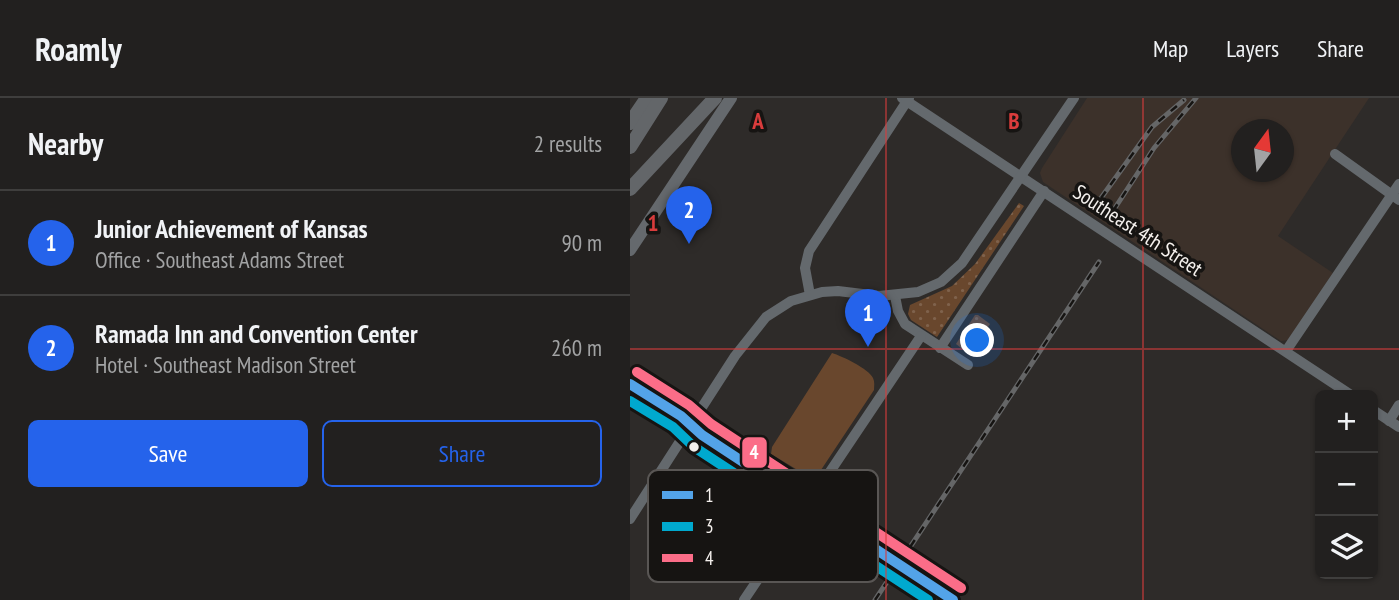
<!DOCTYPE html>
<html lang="en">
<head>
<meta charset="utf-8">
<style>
  body { margin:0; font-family:"PT Sans Narrow",sans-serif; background:#2e2d2c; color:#f1f3f6 }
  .controls { position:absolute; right:21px; bottom:21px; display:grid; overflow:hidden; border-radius:10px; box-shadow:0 2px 5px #0004 }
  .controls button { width:63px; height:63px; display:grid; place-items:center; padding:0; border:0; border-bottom:2px solid #3f3e3d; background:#22201f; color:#f1f3f6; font:35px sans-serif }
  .compass { position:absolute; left:601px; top:21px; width:63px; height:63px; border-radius:50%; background:#22201f; box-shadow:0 2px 5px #0004; rotate:15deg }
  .you { position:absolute; left:348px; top:243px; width:24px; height:24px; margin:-18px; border:5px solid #fff; border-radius:50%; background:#1a73e8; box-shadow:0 0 0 10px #1a73e833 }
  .badge { display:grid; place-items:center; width:46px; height:46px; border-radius:50%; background:#2563eb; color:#fff; font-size:23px; font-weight:700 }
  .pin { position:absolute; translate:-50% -58px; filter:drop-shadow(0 2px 4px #0008) }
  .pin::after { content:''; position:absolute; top:37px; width:24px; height:21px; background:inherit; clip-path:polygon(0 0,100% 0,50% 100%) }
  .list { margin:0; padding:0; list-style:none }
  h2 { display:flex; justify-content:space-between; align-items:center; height:91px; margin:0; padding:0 28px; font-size:30px }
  h2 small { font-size:23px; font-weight:400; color:#a2a3a4 }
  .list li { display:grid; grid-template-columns:46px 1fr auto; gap:21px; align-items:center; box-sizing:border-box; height:105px; padding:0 28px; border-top:2px solid #3f3e3d }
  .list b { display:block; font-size:26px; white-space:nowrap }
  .list p { margin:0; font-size:23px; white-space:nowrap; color:#a2a3a4 }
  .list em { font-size:23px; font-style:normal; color:#a2a3a4 }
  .actions { display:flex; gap:14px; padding:21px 28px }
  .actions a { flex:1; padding:16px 0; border:2px solid #2563eb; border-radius:10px; text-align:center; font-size:24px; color:#2563eb }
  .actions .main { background:#2563eb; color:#fff }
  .icon { flex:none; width:38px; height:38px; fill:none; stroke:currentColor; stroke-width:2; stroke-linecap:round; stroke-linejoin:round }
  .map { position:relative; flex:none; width:769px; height:502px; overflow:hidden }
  header { display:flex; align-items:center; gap:42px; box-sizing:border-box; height:98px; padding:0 35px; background:#22201f; border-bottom:2px solid #3f3e3d }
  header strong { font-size:33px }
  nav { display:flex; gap:38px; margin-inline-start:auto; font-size:24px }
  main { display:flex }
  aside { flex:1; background:#22201f }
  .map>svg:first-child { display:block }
  .built { fill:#3c312a; fill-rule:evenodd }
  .grass { fill:url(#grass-dots) }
  .garden { fill:#69472d }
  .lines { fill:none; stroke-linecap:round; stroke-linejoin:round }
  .minor { stroke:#64696d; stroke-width:10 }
  .major { stroke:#65696d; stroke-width:12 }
  .highway { stroke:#636669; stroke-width:14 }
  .rail-casing { stroke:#656667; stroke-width:5 }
  .rail { stroke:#161412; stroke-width:2.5; stroke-dasharray:8; stroke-linecap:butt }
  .major-bridge { stroke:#65696d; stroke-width:12 }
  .bus-1-casing { stroke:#161412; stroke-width:16 }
  .bus-2-casing { stroke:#161412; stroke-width:16 }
  .bus-3-casing { stroke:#161412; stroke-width:16 }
  .bus-1 { stroke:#53a3e8; stroke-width:10 }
  .bus-2 { stroke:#00a9ce; stroke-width:10 }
  .bus-3 { stroke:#fb6d88; stroke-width:10 }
  .grid { fill:none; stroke:#d93c3c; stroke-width:2; stroke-opacity:0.55 }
  .bus-dot { fill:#f4f0ed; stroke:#161412; stroke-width:2.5 }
  .labels { text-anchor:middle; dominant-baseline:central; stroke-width:7; stroke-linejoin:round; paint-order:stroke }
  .street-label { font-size:21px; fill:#f4f0ed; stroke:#161412 }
  .key { fill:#161412; stroke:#595654; stroke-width:2 }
  .key-label { font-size:19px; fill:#f4f0ed }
  .grid-label { font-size:23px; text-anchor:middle; font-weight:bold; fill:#d93c3c; stroke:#161412; stroke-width:7; stroke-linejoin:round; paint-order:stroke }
  .line-badge { stroke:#161412; stroke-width:2.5 }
  .badge-label { font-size:19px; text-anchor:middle; font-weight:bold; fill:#fff }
</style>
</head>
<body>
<header>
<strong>Roamly</strong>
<nav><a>Map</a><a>Layers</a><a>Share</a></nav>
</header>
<main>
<aside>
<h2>Nearby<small>2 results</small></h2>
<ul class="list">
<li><span class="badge">1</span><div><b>Junior Achievement of Kansas</b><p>Office · Southeast Adams Street</p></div><em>90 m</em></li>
<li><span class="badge">2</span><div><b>Ramada Inn and Convention Center</b><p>Hotel · Southeast Madison Street</p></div><em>260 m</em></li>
</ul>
<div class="actions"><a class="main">Save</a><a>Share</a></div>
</aside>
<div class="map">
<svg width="769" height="502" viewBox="0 0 769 502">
  <defs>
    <pattern id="grass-dots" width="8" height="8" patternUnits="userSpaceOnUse" patternTransform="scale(1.75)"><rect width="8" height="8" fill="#69472d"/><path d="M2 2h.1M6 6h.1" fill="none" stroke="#7f624c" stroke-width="1.8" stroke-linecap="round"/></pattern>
  </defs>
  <rect width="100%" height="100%" fill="#2e2b29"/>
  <!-- built -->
  <path class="built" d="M 457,0 L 739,0 L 648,138 L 703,175 L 659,242 L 651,243 L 413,84 L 410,75 L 412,70 ZM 612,32 L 654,32 L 654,74 L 612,74 Z"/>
  <!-- grass -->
  <g class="grass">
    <path d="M 389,105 L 394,108 L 307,239 L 281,222 L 278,216 L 280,207 L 322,188 L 345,166 Z"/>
    <path d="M 345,217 L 348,217 L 360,226 L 339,256 L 326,246 Z"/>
  </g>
  <!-- garden -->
  <path class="garden" d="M 202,255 C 212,258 239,271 243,280 C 245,284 244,288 244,292 L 189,375 L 179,379 L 141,356 L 142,349 Z"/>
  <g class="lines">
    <!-- minor -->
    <g class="minor">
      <path d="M 272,0 L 721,297"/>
      <path d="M 705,56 L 769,102"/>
      <path d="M 180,197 L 175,170 L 179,153 L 279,0"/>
      <path d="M 265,198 L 268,213 L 275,226 L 338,267"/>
      <path d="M 310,250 L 414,93"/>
      <path d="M 656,253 L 769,86"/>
      <path d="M 743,312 L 769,329"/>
      <path d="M 759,323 L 769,307"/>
      <path d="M 0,421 L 105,258 L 136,219 L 161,203 L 192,194 L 208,193 L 249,198 L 288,194 L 311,184 L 332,165 L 444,0"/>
      <path d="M 114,502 L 291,238"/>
    </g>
    <!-- major -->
    <g class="major">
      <path d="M 0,152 L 101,0"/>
      <path d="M 0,286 L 51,318 L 72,337 L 105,358"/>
    </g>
    <!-- highway -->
    <g class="highway">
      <path d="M 0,25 L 17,0"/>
      <path d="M 0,49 L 31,0"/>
      <path d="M 0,91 L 85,0"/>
    </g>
    <defs>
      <g id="rail">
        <path d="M 471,100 L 522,29 L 554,2"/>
        <path d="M 483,113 L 524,50 L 566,0"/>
        <path d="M 245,502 L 469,164"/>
      </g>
    </defs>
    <!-- rail casing -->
    <use href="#rail" class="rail-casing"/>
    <!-- rail -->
    <use href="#rail" class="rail"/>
    <!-- major-bridge -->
    <path class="major-bridge" d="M 105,358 L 323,502"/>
    <defs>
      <path id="bus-1" d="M 0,286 L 51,318 L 72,337 L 323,502"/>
      <path id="bus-2" d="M 0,303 L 43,329 L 64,349 L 298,502"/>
      <path id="bus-3" d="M 7,274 L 59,307 L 81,326 L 331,490"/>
    </defs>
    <!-- bus-1 casing -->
    <use href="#bus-1" class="bus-1-casing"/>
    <!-- bus-2 casing -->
    <use href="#bus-2" class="bus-2-casing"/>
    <!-- bus-3 casing -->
    <use href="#bus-3" class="bus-3-casing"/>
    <!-- bus-1 -->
    <use href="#bus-1" class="bus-1"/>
    <!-- bus-2 -->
    <use href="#bus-2" class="bus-2"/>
    <!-- bus-3 -->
    <use href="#bus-3" class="bus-3"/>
  </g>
  <!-- grid -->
  <path class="grid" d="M 256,0 L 256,502M 513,0 L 513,502M 0,251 L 769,251"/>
  <!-- markers -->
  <circle class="bus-dot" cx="64" cy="349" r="6"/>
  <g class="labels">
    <!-- street labels -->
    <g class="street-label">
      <text transform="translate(508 132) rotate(33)">Southeast 4th Street</text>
    </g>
  </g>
  <!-- legend -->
  <rect x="18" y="372" width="230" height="112" rx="10" class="key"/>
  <rect x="32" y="393" width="31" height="8" fill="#53a3e8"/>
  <rect x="32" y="424" width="31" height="9" fill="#00a9ce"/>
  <rect x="32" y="456" width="31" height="8" fill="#fb6d88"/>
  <g class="key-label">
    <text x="75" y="404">1</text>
    <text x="75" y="435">3</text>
    <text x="75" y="467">4</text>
  </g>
  <g class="grid-label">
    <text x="128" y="31">A</text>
    <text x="384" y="31">B</text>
    <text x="23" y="133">1</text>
  </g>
  <rect class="line-badge" x="111" y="338" width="27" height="33" rx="7" fill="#fb6d88"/>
  <g class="badge-label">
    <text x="124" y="361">4</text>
  </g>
</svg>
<div class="controls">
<button>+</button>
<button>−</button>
<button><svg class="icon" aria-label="layers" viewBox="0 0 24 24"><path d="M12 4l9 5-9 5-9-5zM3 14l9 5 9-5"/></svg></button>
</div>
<svg class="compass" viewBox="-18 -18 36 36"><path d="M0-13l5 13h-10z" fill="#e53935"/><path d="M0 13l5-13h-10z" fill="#a2a3a4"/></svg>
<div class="you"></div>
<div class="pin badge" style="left:238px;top:249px">1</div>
<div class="pin badge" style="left:59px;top:146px">2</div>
</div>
</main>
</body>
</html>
